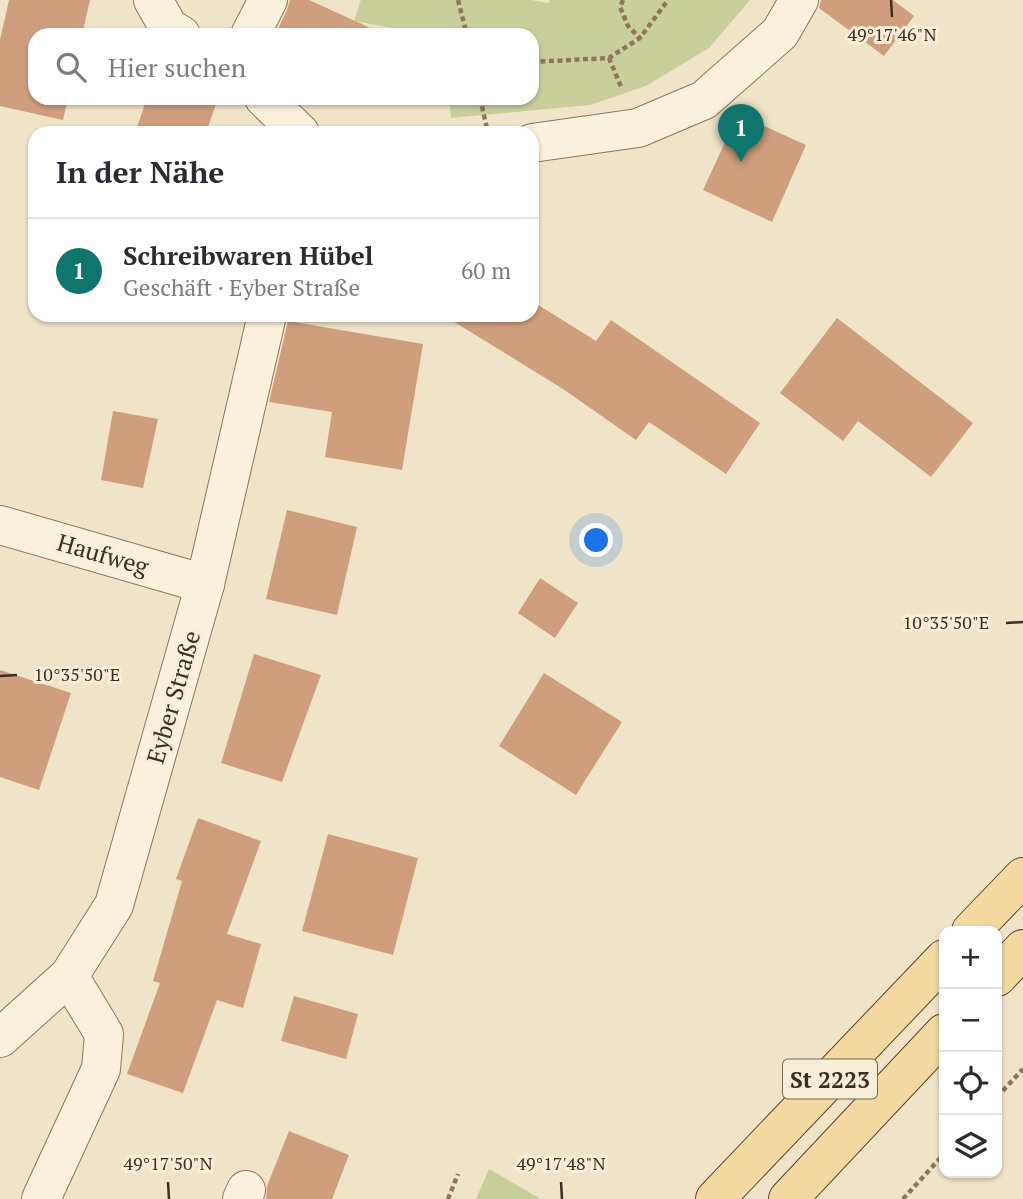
<!DOCTYPE html>
<html lang="de">
<head>
<meta charset="utf-8">
<style>
  body { margin:0; font-family:"PT Serif",serif; background:#f2f2f3; color:#2b2b33 }
  .controls { position:absolute; right:21px; bottom:21px; display:grid; overflow:hidden; border-radius:14px; box-shadow:0 2px 5px #0004 }
  .controls button { width:63px; height:63px; display:grid; place-items:center; padding:0; border:0; border-bottom:2px solid #e1e1e2; background:#fff; color:#2b2b33; font:35px sans-serif }
  .you { position:absolute; left:597px; top:541px; width:24px; height:24px; margin:-18px; border:5px solid #fff; border-radius:50%; background:#1a73e8; box-shadow:0 0 0 10px #1a73e833 }
  .badge { display:grid; place-items:center; width:46px; height:46px; border-radius:50%; background:#0f766e; color:#fff; font-size:23px; font-weight:700 }
  .pin { position:absolute; translate:-50% -58px; filter:drop-shadow(0 2px 4px #0008) }
  .pin::after { content:''; position:absolute; top:37px; width:24px; height:21px; background:inherit; clip-path:polygon(0 0,100% 0,50% 100%) }
  .list { margin:0; padding:0; list-style:none }
  h2 { display:flex; justify-content:space-between; align-items:center; height:91px; margin:0; padding:0 28px; font-size:30px }
  h2 small { font-size:23px; font-weight:400; color:#7c7c81 }
  .list li { display:grid; grid-template-columns:46px 1fr auto; gap:21px; align-items:center; box-sizing:border-box; height:105px; padding:0 28px; border-top:2px solid #e1e1e2 }
  .list b { display:block; font-size:26px; white-space:nowrap }
  .list p { margin:0; font-size:23px; white-space:nowrap; color:#7c7c81 }
  .list em { font-size:23px; font-style:normal; color:#7c7c81 }
  .icon { flex:none; width:38px; height:38px; fill:none; stroke:currentColor; stroke-width:2; stroke-linecap:round; stroke-linejoin:round }
  .map { position:relative; flex:none; width:1023px; height:1199px; overflow:hidden }
  .search { position:absolute; background:#fff; box-shadow:0 2px 5px #0004; left:28px; top:28px; width:511px; height:77px; display:flex; align-items:center; gap:18px; box-sizing:border-box; padding:0 24px; border-radius:21px; color:#7c7c81; font-size:26px }
  .panel { position:absolute; background:#fff; box-shadow:0 2px 5px #0004; left:28px; top:126px; width:511px; height:196px; border-radius:21px }
  .map>svg:first-child { display:block }
  .green { fill:#c9cf9b }
  .building { fill:#cf9f7d }
  .lines { fill:none; stroke-linecap:round; stroke-linejoin:round }
  .minor-casing { stroke:#8d765c; stroke-width:40 }
  .major-casing { stroke:#5b4430; stroke-width:40 }
  .path { stroke:#8d765c; stroke-width:4.5; stroke-dasharray:5 3.5; stroke-linecap:butt }
  .minor { stroke:#faf1dc; stroke-width:38 }
  .major { stroke:#f3d9a0; stroke-width:38 }
  .ticks { fill:none; stroke:#3d2e20; stroke-width:2.5 }
  .labels { text-anchor:middle; dominant-baseline:central; stroke-width:6; stroke-linejoin:round; paint-order:stroke }
  .shield { fill:#f7eed8; stroke:#756857; stroke-width:2 }
  .shield-label { font-size:23px; font-weight:bold; fill:#3d2e20 }
  .street-label { font-size:24px; fill:#3d2e20; stroke:#f7eed8 }
  .ticks-label { font-size:18px; text-anchor:middle; fill:#3d2e20; stroke:#f7eed8; stroke-width:6; stroke-linejoin:round; paint-order:stroke }
</style>
</head>
<body>
<div class="map">
<svg width="1023" height="1199" viewBox="0 0 1023 1199">
  <rect width="100%" height="100%" fill="#f0e4c8"/>
  <!-- green -->
  <g class="green">
    <path d="M 361,0 L 532,0 L 548,3 L 550,0 L 750,0 L 709,48 L 646,86 L 590,105 L 451,118 L 449,98 L 532,98 L 532,35 L 433,35 L 354,21 Z"/>
    <path d="M 489,1169 L 541,1199 L 476,1199 Z"/>
  </g>
  <!-- building -->
  <g class="building">
    <path d="M 9,0 L 90,0 L 82,35 L 35,35 L 35,98 L 68,98 L 63,120 L 0,106 L 0,40 Z"/>
    <path d="M 290,0 L 309,0 L 386,35 L 275,35 L 287,10 Z"/>
    <path d="M 821,0 L 893,0 L 914,16 L 884,56 L 819,8 Z"/>
    <path d="M 147,98 L 218,98 L 206,133 L 135,133 Z"/>
    <path d="M 738,114 L 806,145 L 772,222 L 703,190 Z"/>
    <path d="M 532,301 L 596,341 L 611,320 L 760,423 L 726,474 L 649,422 L 636,440 L 563,389 L 443,315 L 532,315 Z"/>
    <path d="M 837,318 L 973,423 L 931,477 L 858,421 L 843,441 L 780,393 Z"/>
    <path d="M 288,321 L 423,344 L 402,470 L 325,457 L 332,412 L 269,402 Z"/>
    <path d="M 113,411 L 158,419 L 143,488 L 101,480 Z"/>
    <path d="M 287,510 L 357,527 L 337,615 L 266,599 Z"/>
    <path d="M 540,578 L 578,603 L 555,638 L 518,613 Z"/>
    <path d="M 254,654 L 321,675 L 282,782 L 221,763 Z"/>
    <path d="M 0,670 L 71,693 L 39,790 L 0,777 Z"/>
    <path d="M 544,673 L 622,722 L 576,795 L 499,746 Z"/>
    <path d="M 198,818 L 261,841 L 227,934 L 261,944 L 243,1008 L 217,1000 L 183,1093 L 127,1074 L 160,983 L 153,981 L 182,881 L 176,879 Z"/>
    <path d="M 328,834 L 418,858 L 393,955 L 302,931 Z"/>
    <path d="M 294,996 L 358,1014 L 346,1059 L 281,1041 Z"/>
    <path d="M 289,1131 L 349,1155 L 332,1199 L 266,1199 L 267,1186 Z"/>
  </g>
  <g class="lines">
    <defs>
      <g id="minor">
        <path d="M 153,0 L 169,28 L 181,35"/>
        <path d="M 250,35 L 268,0"/>
        <path d="M 264,98 L 300,133"/>
        <path d="M 532,143 L 638,128 L 704,100 L 780,33 L 799,0"/>
        <path d="M 0,525 L 205,584"/>
        <path d="M 0,1038 L 69,976 L 114,905 L 205,584 L 267,315"/>
        <path d="M 41,1199 L 101,1069 L 104,1034 L 69,976"/>
        <path d="M 242,1199 L 246,1190"/>
      </g>
      <g id="major">
        <path d="M 971,931 L 1023,877"/>
        <path d="M 997,977 L 1023,949"/>
        <path d="M 715,1199 L 944,959"/>
        <path d="M 788,1199 L 944,1033"/>
      </g>
    </defs>
    <!-- minor casing -->
    <use href="#minor" class="minor-casing"/>
    <!-- major casing -->
    <use href="#major" class="major-casing"/>
    <!-- path -->
    <g class="path">
      <path d="M 458,0 L 467,35"/>
      <path d="M 623,0 L 620,7 L 628,26 L 640,38"/>
      <path d="M 609,58 L 622,89"/>
      <path d="M 532,62 L 609,58 L 640,38 L 668,0"/>
      <path d="M 480,98 L 488,133"/>
      <path d="M 997,1097 L 1023,1069"/>
      <path d="M 448,1199 L 458,1174"/>
      <path d="M 903,1199 L 944,1154"/>
    </g>
    <!-- minor -->
    <use href="#minor" class="minor"/>
    <!-- major -->
    <use href="#major" class="major"/>
  </g>
  <!-- ticks -->
  <path class="ticks" d="M 891,0 L 892,17M 1006,623 L 1023,622M 0,676 L 17,675M 168,1182 L 169,1199M 561,1182 L 562,1199"/>
  <g class="labels">
    <!-- shield labels -->
    <rect class="shield" x="783" y="1059.5" width="94" height="39" rx="5"/>
    <g class="shield-label">
      <text x="830" y="1079">St 2223</text>
    </g>
    <!-- street labels -->
    <g class="street-label">
      <text transform="translate(103 554) rotate(16)">Haufweg</text>
      <text transform="translate(173 697) rotate(-74)">Eyber Straße</text>
    </g>
  </g>
  <g class="ticks-label">
    <text x="892" y="41">49°17'46"N</text>
    <text x="946" y="629">10°35'50"E</text>
    <text x="77" y="681">10°35'50"E</text>
    <text x="168" y="1170">49°17'50"N</text>
    <text x="561" y="1170">49°17'48"N</text>
  </g>
</svg>
<div class="controls">
<button>+</button>
<button>−</button>
<button><svg class="icon" aria-label="locate" viewBox="0 0 24 24"><circle cx="12" cy="12" r="6"/><path d="M12 2v4M12 18v4M2 12h4M18 12h4"/></svg></button>
<button><svg class="icon" aria-label="layers" viewBox="0 0 24 24"><path d="M12 4l9 5-9 5-9-5zM3 14l9 5 9-5"/></svg></button>
</div>
<div class="you"></div>
<div class="pin badge" style="left:741px;top:162px">1</div>
<div class="search"><svg class="icon" aria-label="search" viewBox="0 0 24 24"><circle cx="10" cy="10" r="6"/><path d="M15 15l6 6"/></svg>Hier suchen</div>
<section class="panel">
<h2>In der Nähe<small></small></h2>
<ul class="list">
<li><span class="badge">1</span><div><b>Schreibwaren Hübel</b><p>Geschäft · Eyber Straße</p></div><em>60 m</em></li>
</ul>
</section>
</div>
</body>
</html>
